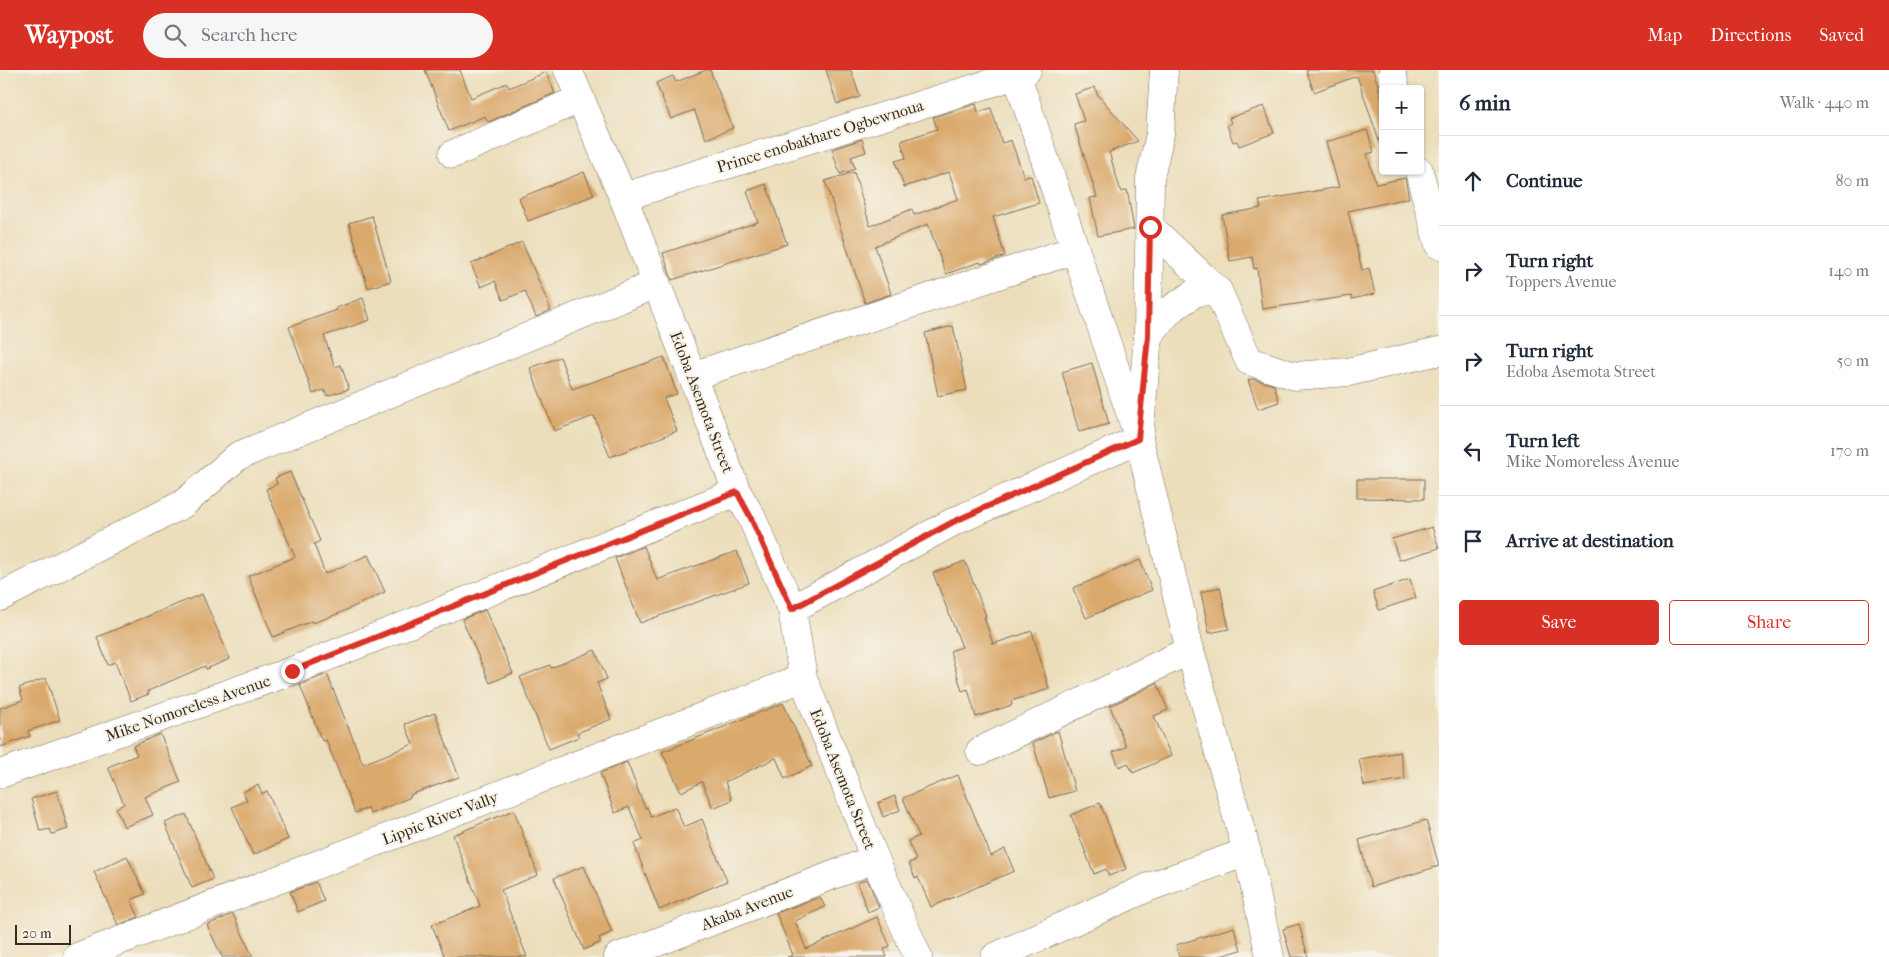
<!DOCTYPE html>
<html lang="en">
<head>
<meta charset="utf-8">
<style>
  body { margin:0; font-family:"IM FELL French Canon",serif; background:#f6f6f7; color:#1f2937 }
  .controls { position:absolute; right:15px; top:15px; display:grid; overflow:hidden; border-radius:5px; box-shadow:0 1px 4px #0004 }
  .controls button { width:45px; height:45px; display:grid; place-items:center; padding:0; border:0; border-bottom:1px solid #e0e1e3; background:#fff; color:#1f2937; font:25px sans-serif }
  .scale { position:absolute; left:15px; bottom:12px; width:56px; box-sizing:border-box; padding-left:5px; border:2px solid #3b2a1e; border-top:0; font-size:14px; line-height:18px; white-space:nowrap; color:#3b2a1e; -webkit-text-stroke:4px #f7f3e8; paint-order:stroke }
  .stop { position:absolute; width:15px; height:15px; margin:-11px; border:4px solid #d93025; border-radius:50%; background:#fff }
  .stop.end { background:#d93025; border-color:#fff; box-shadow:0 1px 5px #0008 }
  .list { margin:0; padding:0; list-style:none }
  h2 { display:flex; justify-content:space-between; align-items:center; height:65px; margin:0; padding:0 20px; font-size:21px }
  h2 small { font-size:16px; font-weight:400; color:#747a83 }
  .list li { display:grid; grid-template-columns:32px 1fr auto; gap:15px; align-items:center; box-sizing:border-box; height:90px; padding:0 20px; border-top:1px solid #e0e1e3 }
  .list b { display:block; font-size:19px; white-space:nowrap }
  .list p { margin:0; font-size:16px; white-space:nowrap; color:#747a83 }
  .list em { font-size:16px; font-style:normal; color:#747a83 }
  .actions { display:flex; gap:10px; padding:15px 20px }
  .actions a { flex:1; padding:11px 0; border:1px solid #d93025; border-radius:5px; text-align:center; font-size:18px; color:#d93025 }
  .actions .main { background:#d93025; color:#fff }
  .icon { flex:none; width:28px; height:28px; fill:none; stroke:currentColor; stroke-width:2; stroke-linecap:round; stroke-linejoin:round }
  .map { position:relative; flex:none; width:1439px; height:887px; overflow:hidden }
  header { display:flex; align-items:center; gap:30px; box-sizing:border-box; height:70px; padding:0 25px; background:#d93025; color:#fff }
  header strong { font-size:24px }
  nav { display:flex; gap:28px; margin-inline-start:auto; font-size:18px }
  .search { width:350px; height:45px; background:#f6f6f7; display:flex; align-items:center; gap:12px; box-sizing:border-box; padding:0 18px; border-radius:28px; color:#747a83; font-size:19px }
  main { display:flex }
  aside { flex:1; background:#fff }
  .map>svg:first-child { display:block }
  .building { fill:#daa96c }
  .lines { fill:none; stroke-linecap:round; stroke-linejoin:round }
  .minor-casing { stroke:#796955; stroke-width:29 }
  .minor { stroke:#fff; stroke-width:28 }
  .route { stroke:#d93025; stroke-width:6 }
  .labels { text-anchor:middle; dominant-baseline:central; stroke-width:4; stroke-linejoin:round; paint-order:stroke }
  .street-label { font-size:16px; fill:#3b2a1e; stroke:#f7f3e8 }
</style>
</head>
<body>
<header>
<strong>Waypost</strong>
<div class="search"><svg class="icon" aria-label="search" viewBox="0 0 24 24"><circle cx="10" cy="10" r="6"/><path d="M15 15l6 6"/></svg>Search here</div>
<nav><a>Map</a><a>Directions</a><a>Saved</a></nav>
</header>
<main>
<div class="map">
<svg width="1439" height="887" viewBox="0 0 1439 887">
  <rect width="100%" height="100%" fill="#f7f3e8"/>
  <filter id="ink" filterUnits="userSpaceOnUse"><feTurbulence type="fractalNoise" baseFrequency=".02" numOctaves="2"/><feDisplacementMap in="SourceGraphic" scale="10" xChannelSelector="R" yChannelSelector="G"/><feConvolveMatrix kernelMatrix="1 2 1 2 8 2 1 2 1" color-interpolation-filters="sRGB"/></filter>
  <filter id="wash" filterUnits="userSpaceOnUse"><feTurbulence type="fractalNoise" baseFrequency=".0096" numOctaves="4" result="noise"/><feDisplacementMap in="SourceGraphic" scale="20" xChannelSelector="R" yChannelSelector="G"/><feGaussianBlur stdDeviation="1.12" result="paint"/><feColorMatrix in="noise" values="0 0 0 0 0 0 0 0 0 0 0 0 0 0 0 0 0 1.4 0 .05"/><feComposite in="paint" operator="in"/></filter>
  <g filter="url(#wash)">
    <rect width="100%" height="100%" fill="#ecdebb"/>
    <g id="blocks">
      <!-- building -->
      <g class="building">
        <path d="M 425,0 L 460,0 L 471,28 L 507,13 L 509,18 L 546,2 L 555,23 L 488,52 L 485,46 L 449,61 Z"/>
        <path d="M 706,0 L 710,0 L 733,58 L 706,69 L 694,40 L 671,49 L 656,13 L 673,6 L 676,12 Z"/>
        <path d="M 826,0 L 851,0 L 860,27 L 837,34 Z"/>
        <path d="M 1306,0 L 1373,0 L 1383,30 L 1383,73 L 1380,74 L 1357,6 L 1314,22 Z"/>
        <path d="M 1095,17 L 1097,24 L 1138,71 L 1109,82 L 1121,122 L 1127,120 L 1134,159 L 1098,166 L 1090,128 L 1097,127 L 1074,54 L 1084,51 L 1075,24 Z"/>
        <path d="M 976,34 L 978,42 L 991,38 L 1002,73 L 1011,70 L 1024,107 L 1031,106 L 1039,133 L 993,147 L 1005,186 L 981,194 L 980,192 L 946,204 L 928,154 L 875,176 L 891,224 L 865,233 L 825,111 L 854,102 L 870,156 L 912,139 L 914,145 L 958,129 L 949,102 L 904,117 L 895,91 L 906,88 L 901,71 L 937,59 L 933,47 Z"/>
        <path d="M 1264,36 L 1274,63 L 1239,76 L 1237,71 L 1233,72 L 1227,55 L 1231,53 L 1229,48 Z"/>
        <path d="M 1367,60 L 1374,82 L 1367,84 L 1376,114 L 1405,108 L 1409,128 L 1348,141 L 1362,200 L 1369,198 L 1375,224 L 1352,229 L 1351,226 L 1262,239 L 1257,198 L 1254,199 L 1252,187 L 1230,191 L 1222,145 L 1261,138 L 1259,131 L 1339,117 L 1326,72 Z"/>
        <path d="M 862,69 L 866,82 L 851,87 L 855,99 L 840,104 L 832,79 Z"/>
        <path d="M 584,102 L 594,125 L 528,151 L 519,128 Z"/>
        <path d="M 766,114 L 787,174 L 672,210 L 663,183 L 758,152 L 747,121 Z"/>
        <path d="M 372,146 L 391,211 L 368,218 L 349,153 Z"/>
        <path d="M 522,172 L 551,240 L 536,247 L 525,221 L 503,230 L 495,211 L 481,217 L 471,194 Z"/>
        <path d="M 363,228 L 370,250 L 324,266 L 335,297 L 341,295 L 349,319 L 327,326 L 324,320 L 313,324 L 289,257 L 337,240 L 336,238 Z"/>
        <path d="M 953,256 L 967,320 L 938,326 L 925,263 Z"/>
        <path d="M 560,287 L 572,319 L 664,287 L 677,324 L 664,328 L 677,361 L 610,387 L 594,346 L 554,361 L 530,298 Z"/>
        <path d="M 1092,293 L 1109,354 L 1079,362 L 1062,302 Z"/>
        <path d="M 1253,309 L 1274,315 L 1279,332 L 1258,339 L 1248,310 Z"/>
        <path d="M 290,402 L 320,471 L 314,474 L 325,504 L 368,485 L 385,522 L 340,543 L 313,553 L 312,551 L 273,567 L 248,506 L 295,487 L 266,419 L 277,414 L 275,408 Z"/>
        <path d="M 1357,409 L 1424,409 L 1424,429 L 1357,428 Z"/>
        <path d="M 1432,457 L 1439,478 L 1399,490 L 1392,469 Z"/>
        <path d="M 644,476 L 657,510 L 737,481 L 749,513 L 640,553 L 615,488 Z"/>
        <path d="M 1140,490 L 1152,520 L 1086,548 L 1073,518 Z"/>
        <path d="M 965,491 L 986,546 L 984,547 L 993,574 L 1032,561 L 1049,619 L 1011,631 L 1012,635 L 976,647 L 968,619 L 962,621 L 950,581 L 962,577 L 933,503 Z"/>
        <path d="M 1410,509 L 1416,528 L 1379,540 L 1373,522 Z"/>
        <path d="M 1220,517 L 1229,559 L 1209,563 L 1201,522 Z"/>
        <path d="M 202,524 L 230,589 L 206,599 L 205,596 L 148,621 L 149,624 L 131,631 L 115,592 L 108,595 L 97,567 Z"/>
        <path d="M 485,540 L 513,603 L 490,613 L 462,549 Z"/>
        <path d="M 595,580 L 607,609 L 597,613 L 611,649 L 577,663 L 579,667 L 549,679 L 520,607 L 550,595 L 551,598 Z"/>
        <path d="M 327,604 L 363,694 L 413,674 L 405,654 L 435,643 L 459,707 L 410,725 L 411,727 L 370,744 L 368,738 L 355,743 L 326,670 L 322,671 L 300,615 Z"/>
        <path d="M 46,608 L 60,650 L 28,661 L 30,666 L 0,677 L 0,638 L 23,630 L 19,618 Z"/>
        <path d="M 1157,613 L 1168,640 L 1154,646 L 1171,686 L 1133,703 L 1128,693 L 1119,697 L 1113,682 L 1126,677 L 1110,636 Z"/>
        <path d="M 783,633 L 812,696 L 785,709 L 776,688 L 725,712 L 732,730 L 713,738 L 702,712 L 681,722 L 662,682 Z"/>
        <path d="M 1058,661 L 1075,721 L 1049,728 L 1033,673 Z"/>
        <path d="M 160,664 L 181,712 L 145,727 L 153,745 L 124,757 L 116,738 L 124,734 L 108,697 L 137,685 L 133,676 Z"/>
        <path d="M 1400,682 L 1405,709 L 1364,716 L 1359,689 Z"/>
        <path d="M 627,692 L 645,738 L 647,737 L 651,747 L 675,737 L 684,757 L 702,749 L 727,811 L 659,840 L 634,774 L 643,770 L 629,737 L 615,743 L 600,703 Z"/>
        <path d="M 958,705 L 991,786 L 1005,779 L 1014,801 L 931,837 L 918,807 L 915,808 L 909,793 L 916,790 L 908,771 L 919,766 L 903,728 Z"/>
        <path d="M 258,715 L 262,724 L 267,721 L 288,769 L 253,785 L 232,737 L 247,730 L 243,722 Z"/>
        <path d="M 57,721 L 68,759 L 52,764 L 50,759 L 40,761 L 31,729 Z"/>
        <path d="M 895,726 L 900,740 L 883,747 L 878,733 Z"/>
        <path d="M 1100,733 L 1126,799 L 1109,806 L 1106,799 L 1094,804 L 1071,745 Z"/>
        <path d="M 514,740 L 538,805 L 501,820 L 527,887 L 445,887 L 432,855 L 480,836 L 453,765 Z"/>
        <path d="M 186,744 L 213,809 L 192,818 L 165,753 Z"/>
        <path d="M 1426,750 L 1439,796 L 1371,817 L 1359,770 Z"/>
        <path d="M 127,786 L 145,824 L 131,830 L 139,847 L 118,855 L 94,802 Z"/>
        <path d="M 584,796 L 612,862 L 599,868 L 601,872 L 584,880 L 554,808 Z"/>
        <path d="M 867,809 L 879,837 L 868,842 L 857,813 Z"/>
        <path d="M 316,812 L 324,831 L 298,842 L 290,822 Z"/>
        <path d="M 820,827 L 825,837 L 795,851 L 806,879 L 877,847 L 890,876 L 884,879 L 887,887 L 787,887 L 793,885 L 776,843 Z"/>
        <path d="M 233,844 L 253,887 L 222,887 L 207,855 Z"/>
        <path d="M 1299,854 L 1308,887 L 1291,887 L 1283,859 Z"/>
        <path d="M 1234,857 L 1241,880 L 1217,887 L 1179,887 L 1176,875 Z"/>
      </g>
    </g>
  </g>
  <g filter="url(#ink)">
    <use href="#blocks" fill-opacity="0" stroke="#796955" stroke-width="1"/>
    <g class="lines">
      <defs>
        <g id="minor">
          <path d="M 568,0 L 623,127 L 737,422 L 751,446 L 792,539 L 803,608 L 875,789 L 918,887"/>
          <path d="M 1015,0 L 1139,369 L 1190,580 L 1247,782 L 1270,887"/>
          <path d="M 1392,4 L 1396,19"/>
          <path d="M 453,84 L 580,29"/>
          <path d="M 1419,101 L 1439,175"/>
          <path d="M 623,127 L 1017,5 L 1027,0"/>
          <path d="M 1150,157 L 1218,221 L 1249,291 L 1295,306 L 1348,302 L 1439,281"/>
          <path d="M 1148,266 L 1170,240 L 1196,222 L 1218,221"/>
          <path d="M 692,306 L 1074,180"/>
          <path d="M 0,527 L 183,434 L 238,386 L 656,214"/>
          <path d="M 792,539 L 953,452 L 1139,369 L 1148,266 L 1150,108 L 1160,64 L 1164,0"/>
          <path d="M 980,681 L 1190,580"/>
          <path d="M 0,704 L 292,601 L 737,422"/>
          <path d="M 77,887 L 803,608"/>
          <path d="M 618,887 L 875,789"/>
          <path d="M 995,887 L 1149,817 L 1247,782"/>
        </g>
      </defs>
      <!-- minor casing -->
      <use href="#minor" class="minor-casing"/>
      <!-- minor -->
      <use href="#minor" class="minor"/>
    </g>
  </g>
  <g class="lines" filter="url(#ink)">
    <!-- route -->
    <path class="route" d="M 292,601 L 737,422 L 750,446 L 792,539 L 953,452 L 1138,369 L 1148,266 L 1150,157"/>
  </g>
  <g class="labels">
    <!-- street labels -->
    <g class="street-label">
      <text transform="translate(820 66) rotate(-17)">Prince enobakhare Ogbewnoua</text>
      <text transform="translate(702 332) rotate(69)">Edoba Asemota Street</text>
      <text transform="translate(188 638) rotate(-19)">Mike Nomoreless Avenue</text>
      <text transform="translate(843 709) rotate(68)">Edoba Asemota Street</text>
      <text transform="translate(440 748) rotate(-21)">Lippic River Vally</text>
      <text transform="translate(747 838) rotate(-21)">Akaba Avenue</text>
    </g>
  </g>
</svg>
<div class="controls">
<button>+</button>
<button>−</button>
</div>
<div class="scale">20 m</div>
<div class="stop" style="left:1150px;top:157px"></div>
<div class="stop end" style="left:292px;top:601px"></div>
</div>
<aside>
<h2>6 min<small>Walk · 440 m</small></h2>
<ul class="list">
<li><svg class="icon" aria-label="ahead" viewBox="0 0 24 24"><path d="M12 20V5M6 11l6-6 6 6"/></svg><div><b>Continue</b></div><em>80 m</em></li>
<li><svg class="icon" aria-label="right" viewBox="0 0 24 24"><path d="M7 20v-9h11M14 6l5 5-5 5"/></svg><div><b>Turn right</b><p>Toppers Avenue</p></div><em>140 m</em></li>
<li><svg class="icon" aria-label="right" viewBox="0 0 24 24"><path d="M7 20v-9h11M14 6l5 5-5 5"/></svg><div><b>Turn right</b><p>Edoba Asemota Street</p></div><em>50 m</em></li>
<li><svg class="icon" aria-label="left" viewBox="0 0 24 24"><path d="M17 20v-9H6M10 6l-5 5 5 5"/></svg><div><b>Turn left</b><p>Mike Nomoreless Avenue</p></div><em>170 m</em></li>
<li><svg class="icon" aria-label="arrive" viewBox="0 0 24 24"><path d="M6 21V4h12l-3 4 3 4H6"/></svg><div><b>Arrive at destination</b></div></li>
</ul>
<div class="actions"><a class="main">Save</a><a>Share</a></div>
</aside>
</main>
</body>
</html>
